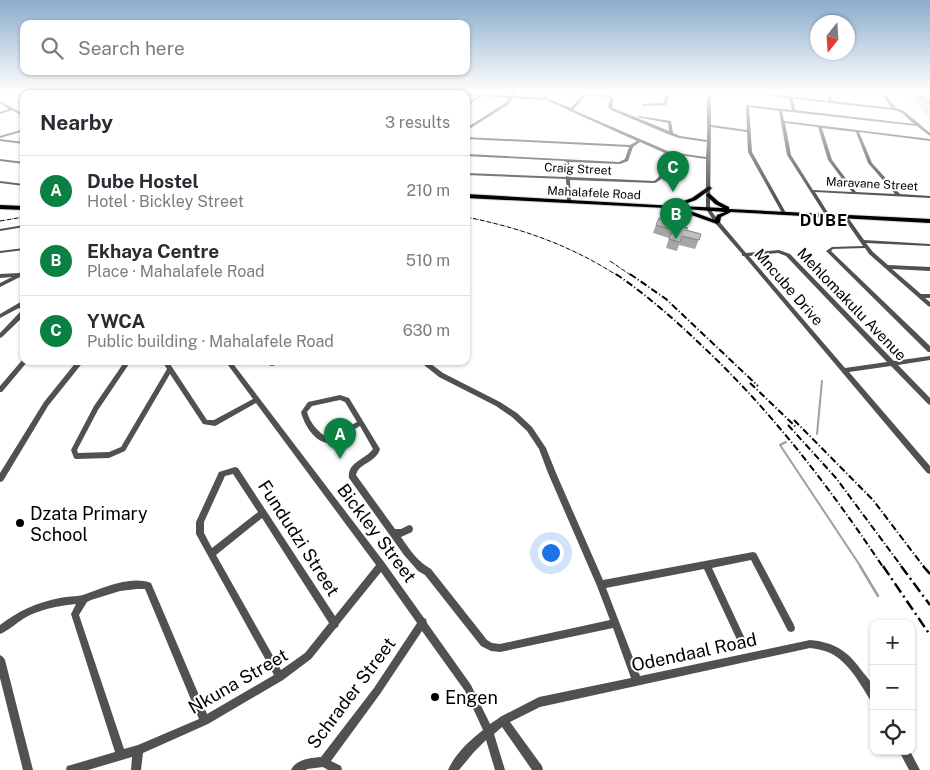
<!DOCTYPE html>
<html lang="en">
<head>
<meta charset="utf-8">
<style>
  body { margin:0; font-family:"Public Sans",sans-serif; background:#f7f7f7; color:#2b2b33 }
  .controls { position:absolute; right:15px; bottom:15px; display:grid; overflow:hidden; border-radius:10px; box-shadow:0 1px 4px #0004 }
  .controls button { width:45px; height:45px; display:grid; place-items:center; padding:0; border:0; border-bottom:1px solid #e1e1e2; background:#fff; color:#2b2b33; font:25px sans-serif }
  .compass { position:absolute; left:810px; top:15px; width:45px; height:45px; border-radius:50%; background:#fff; box-shadow:0 1px 4px #0004; rotate:197deg }
  .you { position:absolute; left:550px; top:552px; width:18px; height:18px; margin:-12px; border:4px solid #fff; border-radius:50%; background:#1a73e8; box-shadow:0 0 0 8px #1a73e833 }
  .badge { display:grid; place-items:center; width:32px; height:32px; border-radius:50%; background:#0b8043; color:#fff; font-size:16px; font-weight:700 }
  .pin { position:absolute; translate:-50% -41px; filter:drop-shadow(0 1px 2px #0008) }
  .pin::after { content:''; position:absolute; top:26px; width:18px; height:15px; background:inherit; clip-path:polygon(0 0,100% 0,50% 100%) }
  .list { margin:0; padding:0; list-style:none }
  h2 { display:flex; justify-content:space-between; align-items:center; height:65px; margin:0; padding:0 20px; font-size:21px }
  h2 small { font-size:16px; font-weight:400; color:#7c7c81 }
  .list li { display:grid; grid-template-columns:32px 1fr auto; gap:15px; align-items:center; box-sizing:border-box; height:70px; padding:0 20px; border-top:1px solid #e1e1e2 }
  .list b { display:block; font-size:19px; white-space:nowrap }
  .list p { margin:0; font-size:16px; white-space:nowrap; color:#7c7c81 }
  .list em { font-size:16px; font-style:normal; color:#7c7c81 }
  .icon { flex:none; width:28px; height:28px; fill:none; stroke:currentColor; stroke-width:2; stroke-linecap:round; stroke-linejoin:round }
  .map { position:relative; flex:none; width:930px; height:770px; overflow:hidden }
  .search { position:absolute; background:#fff; box-shadow:0 1px 4px #0004; left:20px; top:20px; width:450px; height:55px; display:flex; align-items:center; gap:12px; box-sizing:border-box; padding:0 18px; border-radius:10px; color:#7c7c81; font-size:19px }
  .panel { position:absolute; background:#fff; box-shadow:0 1px 4px #0004; left:20px; top:90px; width:450px; height:275px; border-radius:10px }
  .map>svg:first-child { display:block }
  .green { fill:#d8d8d8 }
  .lines { fill:none; stroke-linecap:round; stroke-linejoin:round }
  .stream-far1 { stroke:#9f9f9f; stroke-width:2 }
  .stream { stroke:#9f9f9f; stroke-width:2.5 }
  .river { fill:#9f9f9f; fill-rule:evenodd }
  .major-casing { stroke:#dbdbdb; stroke-width:2 }
  .minor { fill:#515151; fill-rule:evenodd }
  .major { fill:#000; fill-rule:evenodd }
  .rail-far2 { stroke:#000; stroke-width:1; stroke-dasharray:4.5 1 0.5 1; stroke-linecap:butt }
  .rail-far1 { stroke:#000; stroke-width:2; stroke-dasharray:7 2.5 1 2.5; stroke-linecap:butt }
  .rail { stroke:#000; stroke-width:2.5; stroke-dasharray:11 4 2 4; stroke-linecap:butt }
  .wall { fill:#a5a5a5 }
  .building { fill:#c0c0c0; stroke:#868686 }
  .poi-dot { fill:#000; stroke:#fff; stroke-width:2 }
  .labels { text-anchor:middle; dominant-baseline:central; stroke-width:4; stroke-linejoin:round; paint-order:stroke }
  .far-street-label { font-size:12px; fill:#000; stroke:#fff }
  .street-label { font-size:15px; fill:#000; stroke:#fff }
  .far-district-label { font-size:16px; font-weight:bold; letter-spacing:1px; fill:#000; stroke:#fff }
  .near-poi-label { font-size:18px; fill:#000; stroke:#fff; text-anchor:start }
  .near-street-label { font-size:18px; fill:#000; stroke:#fff }
</style>
</head>
<body>
<div class="map">
<svg width="930" height="770" viewBox="0 0 930 770">
  <rect width="100%" height="100%" fill="#fff"/>
  <!-- green -->
  <path class="green" d="M 900,91 L 923,91 L 930,99 L 930,119 L 913,100 Z"/>
  <g class="lines">
    <!-- stream-far1 -->
    <g class="stream-far1">
      <path d="M 817,434 L 822,381"/>
      <path d="M 786,442 L 780,445 L 861,567"/>
    </g>
    <!-- stream -->
    <path class="stream" d="M 860,566 L 878,596"/>
    <!-- river -->
    <path class="river" d="M 908,91 L 915,91 L 930,100 L 930,105 Z"/>
    <defs>
      <g id="major">
        <path d="M 709,186 L 712,188 L 711,189 L 696,200 L 679,206 L 723,208 L 715,204 L 706,195 L 709,193 L 719,202 L 729,207 L 729,209 L 930,219 L 930,223 L 731,212 L 721,217 L 720,222 L 717,224 L 683,212 L 682,211 L 685,209 L 466,198 L 466,194 L 675,206 L 675,204 L 692,198 ZM 685,209 L 725,212 L 717,215 L 715,220 Z"/>
        <path d="M 0,205 L 24,206 L 24,210 L 0,209 Z"/>
      </g>
    </defs>
    <!-- major casing -->
    <use href="#major" class="major-casing"/>
    <!-- minor -->
    <g class="minor">
      <path d="M 158,91 L 163,91 L 156,94 L 151,94 Z"/>
      <path d="M 178,91 L 182,91 L 184,94 L 181,94 Z"/>
      <path d="M 214,91 L 218,91 L 217,94 L 213,94 Z"/>
      <rect x="244" y="91" width="4" height="3"/>
      <path d="M 273,91 L 277,91 L 276,94 L 272,94 Z"/>
      <rect x="301" y="91" width="4" height="3"/>
      <rect x="330" y="91" width="4" height="3"/>
      <path d="M 345,91 L 349,91 L 344,94 L 340,94 Z"/>
      <path d="M 377,91 L 381,91 L 376,94 L 372,94 Z"/>
      <path d="M 409,91 L 413,91 L 409,94 L 405,94 Z"/>
      <path d="M 513,91 L 517,91 L 514,96 L 543,98 L 547,91 L 551,91 L 546,98 L 571,108 L 584,93 L 609,95 L 614,98 L 612,107 L 613,108 L 669,131 L 668,123 L 637,117 L 639,116 L 671,121 L 673,133 L 680,136 L 707,140 L 707,91 L 711,91 L 711,125 L 747,130 L 746,105 L 792,110 L 789,98 L 733,92 L 731,91 L 741,91 L 789,96 L 787,91 L 791,91 L 792,97 L 829,101 L 826,91 L 830,91 L 832,101 L 892,108 L 879,91 L 883,91 L 896,108 L 904,111 L 930,133 L 930,136 L 917,126 L 782,111 L 784,121 L 930,139 L 930,141 L 859,132 L 872,163 L 900,194 L 930,196 L 930,198 L 815,192 L 830,216 L 828,217 L 826,216 L 787,155 L 779,111 L 749,107 L 752,152 L 786,213 L 784,214 L 782,213 L 748,152 L 747,132 L 711,127 L 710,209 L 719,221 L 746,253 L 779,250 L 790,254 L 894,361 L 930,356 L 930,360 L 898,365 L 930,398 L 930,405 L 928,404 L 891,366 L 849,372 L 930,466 L 930,474 L 927,473 L 744,256 L 742,256 L 742,254 L 715,223 L 706,209 L 706,159 L 671,154 C 667,166 667,178 655,183 L 570,180 L 571,202 L 569,203 L 567,202 L 566,179 L 466,175 L 466,173 L 566,177 L 565,161 L 466,156 L 466,154 L 619,162 L 625,159 L 629,147 L 466,139 L 466,137 L 630,145 L 637,141 L 546,100 L 513,98 L 509,104 L 466,131 L 466,128 L 507,102 L 509,98 L 483,96 L 466,106 L 466,103 L 479,96 L 466,95 L 466,94 L 445,93 L 447,92 L 511,96 ZM 586,95 L 608,97 L 610,98 L 608,107 L 611,110 L 670,135 L 679,138 L 707,142 L 706,157 L 670,152 L 573,110 ZM 793,99 L 894,110 L 902,113 L 914,124 L 795,110 ZM 785,123 L 818,127 L 828,160 L 852,192 L 813,190 L 791,155 ZM 822,128 L 856,132 L 868,163 L 895,194 L 856,192 L 832,160 ZM 640,142 L 667,154 C 664,164 664,175 654,181 L 570,177 L 569,162 L 620,164 L 628,161 L 633,147 ZM 778,253 L 786,256 L 887,362 L 845,368 L 749,256 Z"/>
      <path d="M 666,91 L 670,91 L 666,105 L 644,106 L 642,105 L 644,104 L 664,103 Z"/>
      <path d="M 0,101 L 24,114 L 24,117 L 12,110 L 0,114 L 0,112 L 9,109 L 0,103 Z"/>
      <path d="M 24,129 L 24,131 L 0,138 L 0,136 Z"/>
      <path d="M 0,139 L 24,142 L 24,144 L 0,141 Z"/>
      <path d="M 0,159 L 24,162 L 24,164 L 0,161 Z"/>
      <path d="M 0,181 L 24,184 L 24,186 L 0,183 Z"/>
      <path d="M 843,216 L 847,216 L 864,240 L 930,244 L 930,246 L 866,243 L 873,252 L 888,265 L 930,267 L 930,271 L 892,269 L 921,294 L 930,294 L 930,298 L 925,298 L 930,302 L 930,307 L 928,306 L 869,254 L 865,248 L 833,249 L 831,251 L 930,346 L 930,352 L 928,352 L 826,251 L 832,247 L 863,246 L 843,217 Z"/>
      <path d="M 24,225 L 24,227 L 0,231 L 0,229 Z"/>
      <path d="M 24,248 L 24,250 L 0,253 L 0,251 Z"/>
      <path d="M 24,271 L 24,275 L 0,287 L 0,283 L 12,277 L 0,278 L 0,274 L 19,273 Z"/>
      <path d="M 24,300 L 24,305 L 23,305 L 24,306 L 24,316 L 2,337 L 0,338 L 0,333 L 20,312 L 20,309 L 19,308 L 0,318 L 0,314 Z"/>
      <path d="M 23,359 L 24,359 L 24,361 L 28,361 L 2,392 L 0,392 L 0,386 Z"/>
      <path d="M 77,361 L 84,361 L 48,406 L 3,481 L 0,482 L 0,473 L 44,402 Z"/>
      <path d="M 125,361 L 131,361 L 98,410 L 77,450 L 78,453 L 109,452 L 121,447 L 167,369 L 162,361 L 168,361 L 207,420 L 214,420 L 253,399 L 225,361 L 231,361 L 384,562 L 424,618 L 426,619 L 427,623 L 471,685 L 490,724 L 499,718 L 500,717 L 539,697 L 631,678 L 613,628 L 500,652 L 491,651 L 481,646 L 425,575 L 418,571 L 404,555 L 349,478 C 347,462 365,460 373,449 L 360,426 L 330,443 C 316,444 304,425 301,412 L 308,402 L 340,395 L 349,398 L 380,449 C 379,452 378,454 376,456 C 369,464 358,465 356,475 L 395,529 L 401,529 L 409,525 L 412,526 L 413,529 L 412,532 L 401,537 C 409,549 418,562 431,569 L 487,640 L 492,643 L 500,644 L 610,620 L 597,586 L 548,473 L 539,449 L 527,431 L 512,417 L 496,406 L 439,377 L 419,361 L 427,361 L 443,373 L 500,402 L 517,413 L 532,427 L 546,448 L 556,473 L 603,580 L 753,552 L 756,553 L 794,625 L 795,628 L 794,631 L 791,632 L 788,631 L 751,560 L 712,568 L 746,641 L 745,644 L 742,645 L 739,644 L 704,569 L 606,588 L 640,676 L 810,640 C 834,642 848,651 862,671 C 866,676 871,681 873,687 C 875,692 874,698 874,703 L 871,701 C 860,684 849,662 830,653 C 823,650 817,649 810,648 L 540,707 L 510,722 L 542,766 L 543,770 L 532,770 L 502,727 L 494,734 L 505,770 L 495,770 L 486,740 L 474,752 L 459,770 L 448,770 C 455,754 469,741 483,730 L 465,691 L 422,631 L 380,694 L 331,761 L 341,766 L 342,770 L 328,770 L 323,767 L 307,769 L 306,770 L 291,770 C 296,759 311,758 321,757 L 374,688 L 417,623 L 381,572 L 339,624 L 338,627 L 336,628 L 311,659 L 283,680 L 208,724 L 143,753 L 141,770 L 131,770 L 132,757 L 88,770 L 66,770 L 67,766 L 71,765 L 115,752 L 71,614 L 76,604 C 58,606 39,609 23,619 C 15,624 8,631 0,634 L 0,625 C 18,611 38,602 60,598 C 67,596 76,597 83,595 C 103,588 130,575 151,583 L 207,714 L 274,675 L 196,534 L 196,522 L 219,472 L 235,467 L 238,468 L 335,616 L 376,565 L 256,403 L 217,425 L 215,426 L 203,424 L 170,374 L 125,451 L 109,458 L 76,459 L 74,458 L 71,450 L 72,448 L 94,406 ZM 340,400 L 345,402 L 357,422 L 328,438 C 318,432 310,423 307,412 L 312,406 ZM 233,474 L 258,512 L 212,548 L 204,533 L 204,522 L 225,476 ZM 262,518 L 329,623 L 305,653 L 281,670 L 216,555 ZM 137,589 L 145,589 L 199,719 L 138,745 L 124,749 L 79,615 L 87,602 L 91,600 L 120,591 Z"/>
      <path d="M 261,361 L 283,361 L 282,363 L 272,366 L 262,363 Z"/>
      <path d="M 0,655 L 3,657 L 5,660 L 33,770 L 23,770 L 0,678 Z"/>
      <path d="M 899,751 L 910,751 L 920,770 L 909,770 Z"/>
    </g>
    <!-- major -->
    <use href="#major" class="major"/>
    <!-- rail-far2 -->
    <g class="rail-far2">
      <path d="M 466,217 C 521,228 570,245 618,276"/>
      <path d="M 0,221 L 24,217"/>
      <path d="M 610,261 L 632,276"/>
    </g>
    <!-- rail-far1 -->
    <g class="rail-far1">
      <path d="M 616,274 C 645,294 672,317 698,342 C 770,409 828,485 883,567"/>
      <path d="M 630,274 L 666,299 L 758,386"/>
      <path d="M 750,383 L 797,428"/>
      <path d="M 794,420 L 873,500 L 924,567"/>
      <path d="M 788,425 L 836,478 L 902,567"/>
    </g>
    <!-- rail -->
    <g class="rail">
      <path d="M 883,566 L 930,635"/>
      <path d="M 901,566 L 930,605"/>
      <path d="M 923,566 L 930,574"/>
    </g>
  </g>
  <!-- wall -->
  <path class="wall" d="M 664,222 L 686,230 L 701,234 L 695,249 L 679,245 L 677,251 L 666,248 L 669,238 L 653,233 L 656,225 Z"/>
  <!-- building -->
  <path class="building" d="M 659,218 L 665,220 L 664,222 L 688,228 L 686,230 L 701,234 L 699,240 L 682,236 L 680,242 L 669,239 L 673,230 L 656,225 Z"/>
  <!-- sky -->
  <linearGradient id="sky" x2="0" y2="1"><stop stop-color="#8baccb"/><stop offset="0.46" stop-color="#fff"/><stop offset="1" stop-color="#fff" stop-opacity="0"/></linearGradient>
  <rect width="930" height="199" fill="url(#sky)"/>
  <!-- markers -->
  <g class="poi-dot">
    <circle cx="20" cy="523" r="5"/>
    <circle cx="435" cy="697" r="5"/>
  </g>
  <g class="labels">
    <!-- far-street labels -->
    <g class="far-street-label">
      <text transform="translate(578 169) rotate(3)">Craig Street</text>
      <text transform="translate(872 184) rotate(3)">Maravane Street</text>
      <text transform="translate(594 193) rotate(3)">Mahalafele Road</text>
    </g>
    <!-- street labels -->
    <g class="street-label">
      <text transform="translate(789 287) rotate(49)">Mncube Drive</text>
      <text transform="translate(852 304) rotate(46)">Mehlomakulu Avenue</text>
    </g>
    <!-- far-district labels -->
    <g class="far-district-label">
      <text x="824" y="220">DUBE</text>
    </g>
    <!-- near-poi labels -->
    <g class="near-poi-label">
      <text x="30" y="513">Dzata Primary<tspan x="30" dy="21">School</tspan></text>
      <text x="445" y="697">Engen</text>
    </g>
    <!-- near-street labels -->
    <g class="near-street-label">
      <text transform="translate(377 533) rotate(53)">Bickley Street</text>
      <text transform="translate(299 538) rotate(57)">Fundudzi Street</text>
      <text transform="translate(694 652) rotate(-12)">Odendaal Road</text>
      <text transform="translate(238 681) rotate(-30)">Nkuna Street</text>
      <text transform="translate(351 693) rotate(-53)">Schrader Street</text>
    </g>
  </g>
</svg>
<div class="controls">
<button>+</button>
<button>−</button>
<button><svg class="icon" aria-label="locate" viewBox="0 0 24 24"><circle cx="12" cy="12" r="6"/><path d="M12 2v4M12 18v4M2 12h4M18 12h4"/></svg></button>
</div>
<svg class="compass" viewBox="-18 -18 36 36"><path d="M0-13l5 13h-10z" fill="#e53935"/><path d="M0 13l5-13h-10z" fill="#7c7c81"/></svg>
<div class="you"></div>
<div class="pin badge" style="left:340px;top:459px">A</div>
<div class="pin badge" style="left:676px;top:239px">B</div>
<div class="pin badge" style="left:673px;top:192px">C</div>
<div class="search"><svg class="icon" aria-label="search" viewBox="0 0 24 24"><circle cx="10" cy="10" r="6"/><path d="M15 15l6 6"/></svg>Search here</div>
<section class="panel">
<h2>Nearby<small>3 results</small></h2>
<ul class="list">
<li><span class="badge">A</span><div><b>Dube Hostel</b><p>Hotel · Bickley Street</p></div><em>210 m</em></li>
<li><span class="badge">B</span><div><b>Ekhaya Centre</b><p>Place · Mahalafele Road</p></div><em>510 m</em></li>
<li><span class="badge">C</span><div><b>YWCA</b><p>Public building · Mahalafele Road</p></div><em>630 m</em></li>
</ul>
</section>
</div>
</body>
</html>
